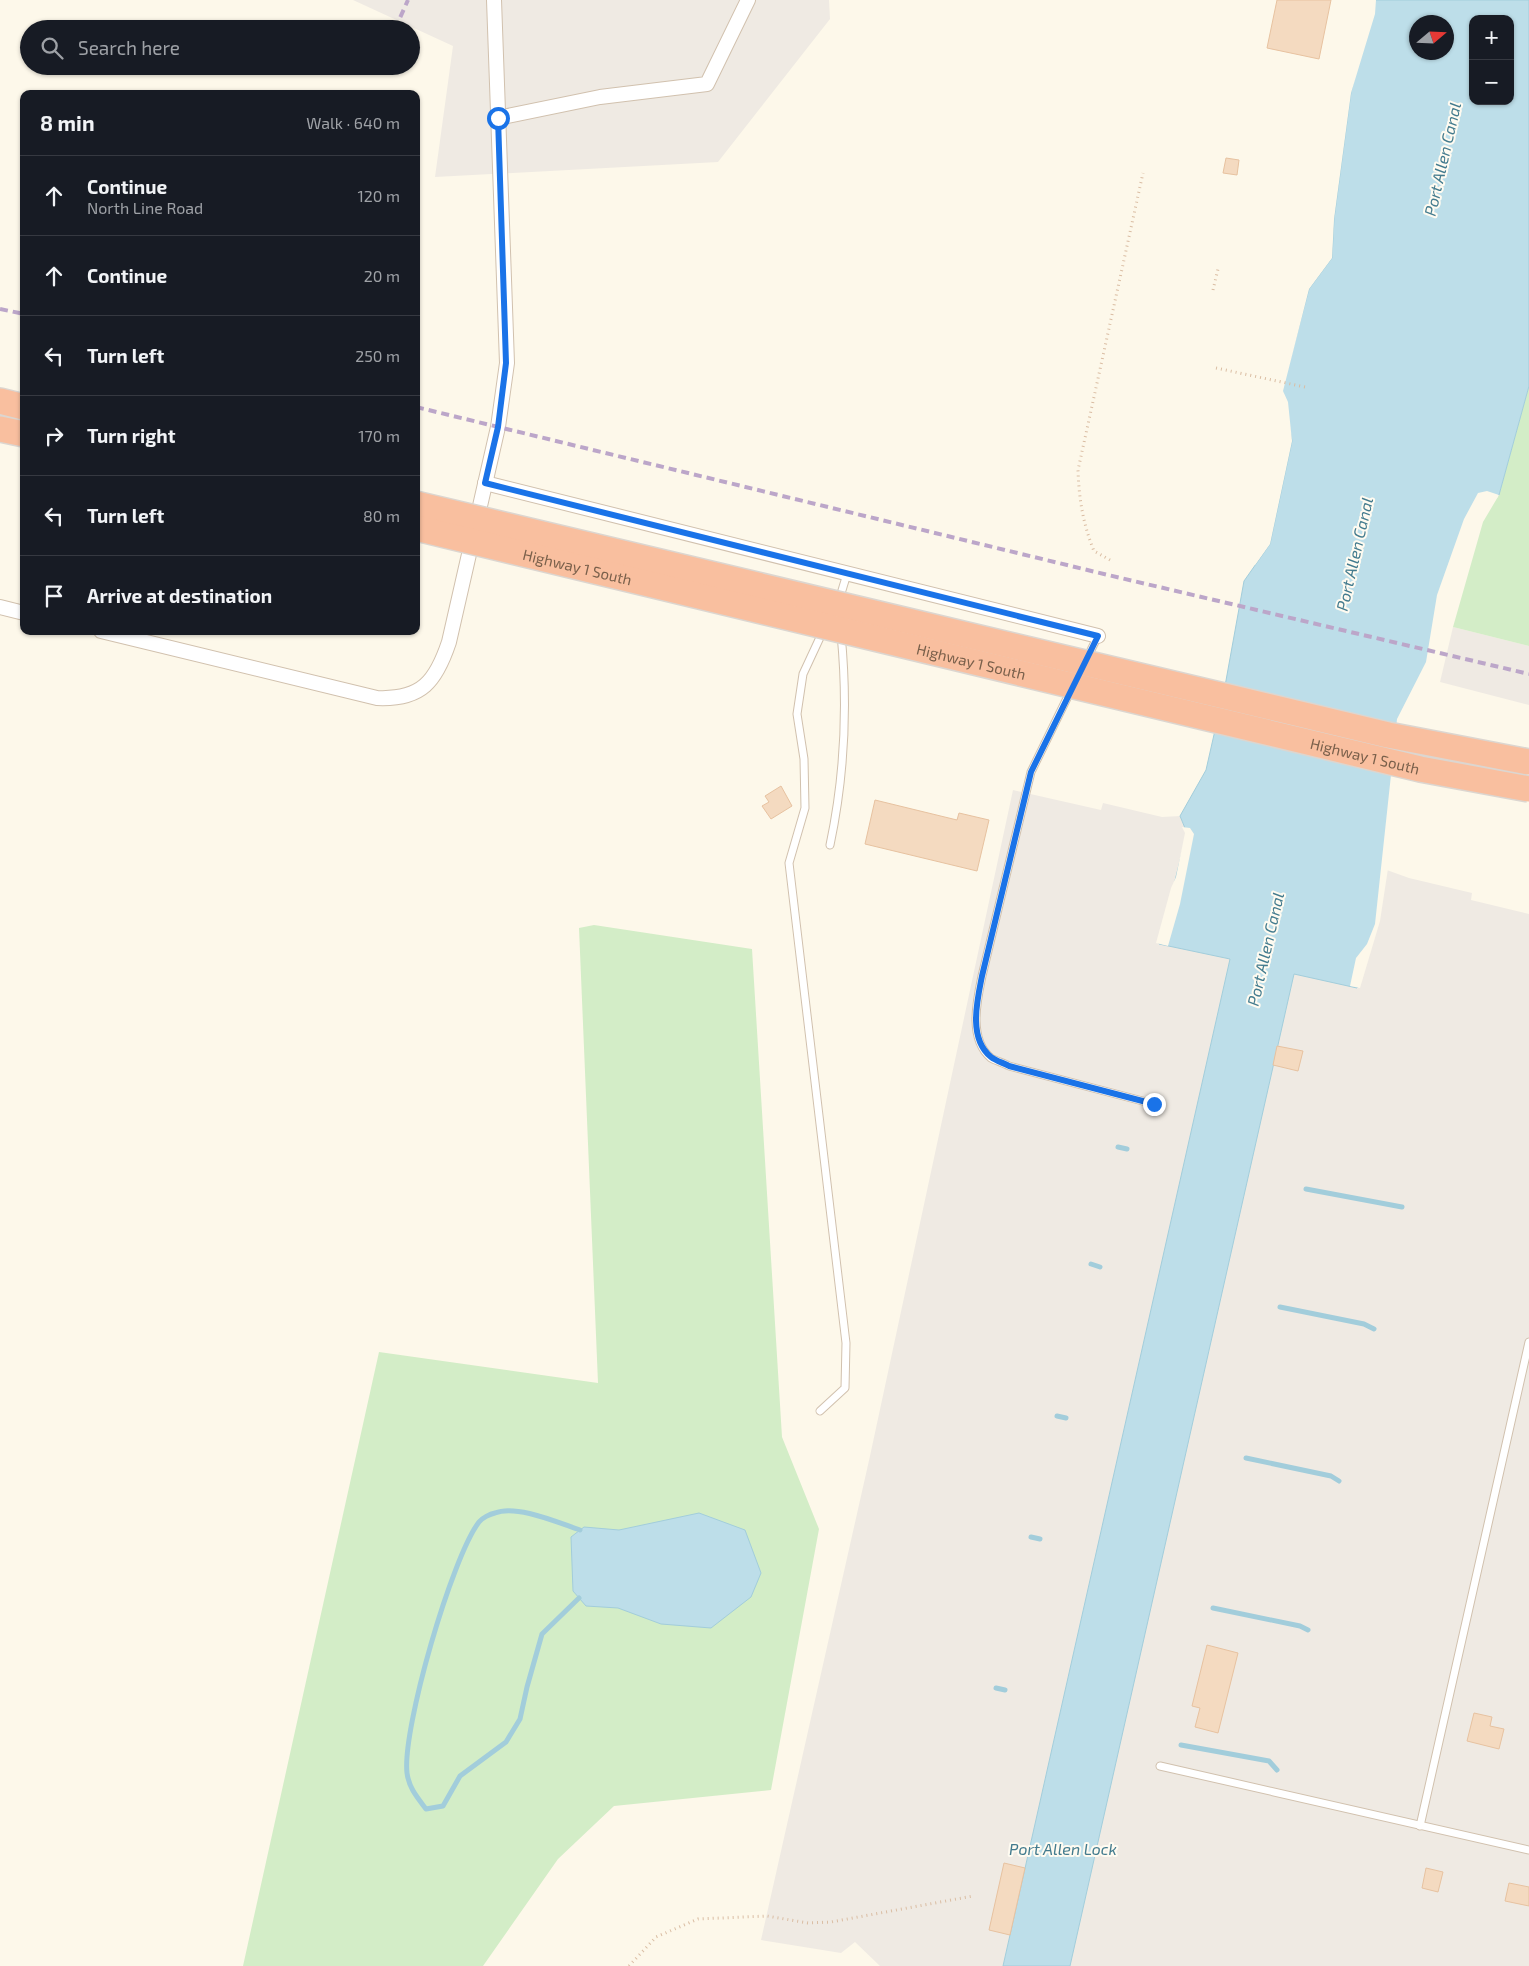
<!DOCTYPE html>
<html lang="en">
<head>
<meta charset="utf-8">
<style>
  body { margin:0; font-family:"Exo 2",sans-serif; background:#20242c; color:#f1f3f6 }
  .controls { position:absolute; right:15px; top:15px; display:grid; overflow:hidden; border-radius:10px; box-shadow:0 1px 4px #0004 }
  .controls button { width:45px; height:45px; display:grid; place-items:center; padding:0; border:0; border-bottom:1px solid #363941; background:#171b24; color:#f1f3f6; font:25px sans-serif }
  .compass { position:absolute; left:1409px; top:15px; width:45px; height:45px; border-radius:50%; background:#171b24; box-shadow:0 1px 4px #0004; rotate:71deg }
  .stop { position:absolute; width:15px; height:15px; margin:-11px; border:4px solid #1a73e8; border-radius:50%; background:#fff }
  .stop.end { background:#1a73e8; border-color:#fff; box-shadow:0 1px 5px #0008 }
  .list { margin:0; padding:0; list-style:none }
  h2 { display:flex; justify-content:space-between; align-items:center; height:65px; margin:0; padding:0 20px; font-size:21px }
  h2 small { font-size:16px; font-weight:400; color:#9ea1a6 }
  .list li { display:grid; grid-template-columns:32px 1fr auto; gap:15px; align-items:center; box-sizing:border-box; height:80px; padding:0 20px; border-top:1px solid #363941 }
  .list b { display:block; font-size:19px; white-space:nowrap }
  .list p { margin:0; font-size:16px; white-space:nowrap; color:#9ea1a6 }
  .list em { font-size:16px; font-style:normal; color:#9ea1a6 }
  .icon { flex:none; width:28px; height:28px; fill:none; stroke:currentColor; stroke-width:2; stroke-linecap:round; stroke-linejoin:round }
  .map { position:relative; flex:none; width:1529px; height:1966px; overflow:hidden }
  .search { position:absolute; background:#171b24; box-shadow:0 1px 4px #0004; left:20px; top:20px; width:400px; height:55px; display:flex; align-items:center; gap:12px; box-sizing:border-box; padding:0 18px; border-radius:28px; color:#9ea1a6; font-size:19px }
  .panel { position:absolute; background:#171b24; box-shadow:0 1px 4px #0004; left:20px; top:90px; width:400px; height:545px; border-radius:10px }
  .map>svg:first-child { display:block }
  .industrial { fill:#efeae3 }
  .green { fill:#d3edc7 }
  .water { fill:#bddee9; stroke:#a2cddb; fill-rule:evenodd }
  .pier { fill:#fdf8ea }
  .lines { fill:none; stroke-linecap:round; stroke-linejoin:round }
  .stream { stroke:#a2cddb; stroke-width:5 }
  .building { fill:#f4dac0; stroke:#e7c2a0 }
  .lane-casing { stroke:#d1c1ae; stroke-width:9 }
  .street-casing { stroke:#d1c1ae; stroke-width:16 }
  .highway-casing { stroke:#dcd6d0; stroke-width:28 }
  .path { stroke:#dabda3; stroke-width:3; stroke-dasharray:1 4; stroke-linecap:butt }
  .lane { stroke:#fff; stroke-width:7 }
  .street { stroke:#fff; stroke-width:14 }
  .highway { stroke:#f9bf9f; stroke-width:25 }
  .rail { stroke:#bca6c9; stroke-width:4; stroke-dasharray:8 5; stroke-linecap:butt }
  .highway-bridge-casing { stroke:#dcd6d0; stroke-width:28; stroke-linecap:butt }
  .highway-bridge { stroke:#f9bf9f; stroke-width:25 }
  .route { stroke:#1a73e8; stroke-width:6 }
  .labels { text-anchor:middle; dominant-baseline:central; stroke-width:4; stroke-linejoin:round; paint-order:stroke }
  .street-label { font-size:15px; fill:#7a604b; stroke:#fffbf1 }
  .water-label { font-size:16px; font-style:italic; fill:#437b8e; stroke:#fffbf1 }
</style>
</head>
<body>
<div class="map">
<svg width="1529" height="1966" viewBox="0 0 1529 1966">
  <rect width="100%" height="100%" fill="#fdf8ea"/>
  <!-- industrial -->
  <g class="industrial">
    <path d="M 353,0 L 829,0 L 830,19 L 718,162 L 435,177 L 453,46 Z"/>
    <path d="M 1453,627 L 1529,646 L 1529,705 L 1440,682 Z"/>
    <path d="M 1013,790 L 1101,810 L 1103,803 L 1162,817 L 1180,816 L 1187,833 L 1159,943 L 1230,959 L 1003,1966 L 880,1966 L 855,1942 L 841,1953 L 761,1940 L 870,1456 Z"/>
    <path d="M 1384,869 L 1409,878 L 1472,893 L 1471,900 L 1529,914 L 1529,1966 L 1070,1966 L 1294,974 Z"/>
  </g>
  <!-- green -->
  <g class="green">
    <path d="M 1529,386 L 1529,646 L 1453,627 L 1483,522 L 1499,495 Z"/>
    <path d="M 594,925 L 752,949 L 782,1437 L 819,1529 L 771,1790 L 614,1806 L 558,1859 L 483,1966 L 243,1966 L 379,1352 L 598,1383 L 579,928 Z"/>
  </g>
  <!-- water -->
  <g class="water">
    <path d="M 1373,0 L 1529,0 L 1529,386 L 1499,495 L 1485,498 L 1406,730 L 1377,921 L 1357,988 L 1294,974 L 1070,1966 L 1003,1966 L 1230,959 L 1159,944 L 1187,833 L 1180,816 L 1206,770 L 1225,686 L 1244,581 L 1270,544 L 1292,441 L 1282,389 L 1309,289 L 1332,258 L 1334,219 L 1351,92 ZM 1473,19 L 1510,19 L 1510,101 L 1473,101 ZM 1416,22 L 1446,22 L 1446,52 L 1416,52 Z"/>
    <path d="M 699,1513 L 745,1530 L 761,1573 L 751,1597 L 711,1628 L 661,1624 L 618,1608 L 586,1606 L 573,1591 L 571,1537 L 584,1527 L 619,1530 Z"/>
  </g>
  <!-- pier -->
  <g class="pier">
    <path d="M 1371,0 L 1376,0 L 1375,14 L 1351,93 L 1334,219 L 1332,258 L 1309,289 L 1283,391 L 1288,402 L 1292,441 L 1270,544 L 1255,565 L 1253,564 L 1267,543 L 1290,441 L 1280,389 L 1307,288 L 1330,257 L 1331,218 L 1348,92 Z"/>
    <path d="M 1487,491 L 1499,495 L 1497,498 L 1487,500 L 1461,576 L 1449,632 L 1436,671 L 1409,731 L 1380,921 L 1360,988 L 1350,986 L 1356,958 L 1367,944 L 1375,924 L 1397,719 L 1426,662 L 1437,595 L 1464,519 L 1478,493 Z"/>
    <path d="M 1182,827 L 1190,828 L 1194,834 L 1180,904 L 1168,946 L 1156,943 L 1171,888 L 1176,877 L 1185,833 Z"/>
  </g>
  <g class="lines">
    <!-- stream -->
    <g class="stream">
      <path d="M 1118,1147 L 1127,1149"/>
      <path d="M 1306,1189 L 1402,1207"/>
      <path d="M 1091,1264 L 1100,1267"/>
      <path d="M 1280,1307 L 1364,1324 L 1374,1329"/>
      <path d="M 1057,1416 L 1066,1418"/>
      <path d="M 1246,1458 L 1331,1476 L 1339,1481"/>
      <path d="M 1031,1537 L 1040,1539"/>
      <path d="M 579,1598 L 542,1634 L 527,1687 L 520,1719 L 506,1742 L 460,1776 L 443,1806 L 426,1809 C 417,1797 409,1788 407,1773 C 402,1729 452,1557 479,1522 C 482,1518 490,1514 495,1513 C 516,1504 559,1523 580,1530"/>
      <path d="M 1213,1608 L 1300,1626 L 1308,1630"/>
      <path d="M 996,1688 L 1005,1690"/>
      <path d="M 1181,1745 L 1269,1761 L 1277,1770"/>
    </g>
  </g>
  <!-- building -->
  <g class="building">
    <path d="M 1277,0 L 1331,0 L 1319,59 L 1267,48 Z"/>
    <path d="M 1226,158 L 1239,160 L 1237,175 L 1223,173 Z"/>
    <path d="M 781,786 L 792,806 L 771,819 L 762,806 L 769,802 L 765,796 Z"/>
    <path d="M 875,800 L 957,820 L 959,813 L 989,820 L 977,871 L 865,844 Z"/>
    <path d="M 1277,1046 L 1303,1051 L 1298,1071 L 1273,1065 Z"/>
    <path d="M 1207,1645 L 1238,1653 L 1218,1733 L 1195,1727 L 1200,1708 L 1192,1706 Z"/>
    <path d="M 1474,1713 L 1492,1717 L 1490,1726 L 1504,1729 L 1499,1749 L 1467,1741 Z"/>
    <path d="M 1004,1863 L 1025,1868 L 1010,1935 L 989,1930 Z"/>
    <path d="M 1426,1868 L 1443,1872 L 1438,1892 L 1422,1888 Z"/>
    <path d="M 1509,1883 L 1529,1887 L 1529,1906 L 1505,1901 Z"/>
  </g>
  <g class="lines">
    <defs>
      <g id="lane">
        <path d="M 839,600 L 847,574"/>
        <path d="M 1087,658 L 1098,636"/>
        <path d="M 1071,690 L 1031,772 L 982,976 C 977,1000 968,1039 991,1058 C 996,1061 1004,1063 1009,1066 L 1154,1104"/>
        <path d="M 830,845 C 845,774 848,706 841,634"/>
        <path d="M 820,1411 L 845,1388 L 846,1343 L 789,863 L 805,808 L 804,759 L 797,714 L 803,674 L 823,631"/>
        <path d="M 1160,1766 L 1529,1850"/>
        <path d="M 1420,1826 L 1529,1342"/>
      </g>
      <g id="street">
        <path d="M 498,118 L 600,97 L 707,84 L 748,0"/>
        <path d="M 485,483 L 1098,636"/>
        <path d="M 0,607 L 24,613"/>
        <path d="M 101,631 L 377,698 C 422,700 436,681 449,642 L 498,427 L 507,363 L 494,0"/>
      </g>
      <g id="highway">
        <path d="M 0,401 L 24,407"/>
        <path d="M 0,429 L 24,434"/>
      </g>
    </defs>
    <!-- lane casing -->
    <use href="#lane" class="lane-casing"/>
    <!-- street casing -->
    <use href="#street" class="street-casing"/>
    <!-- highway casing -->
    <use href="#highway" class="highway-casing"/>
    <!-- path -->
    <g class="path">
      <path d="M 1213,290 L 1218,269"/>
      <path d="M 1216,368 L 1305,387"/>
      <path d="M 1110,560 L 1094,551 C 1083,524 1079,499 1078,470 L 1143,173"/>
      <path d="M 629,1966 L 656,1937 L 698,1919 L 767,1916 L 808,1923 L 831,1922 L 973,1896"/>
    </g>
    <!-- lane -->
    <use href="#lane" class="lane"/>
    <!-- street -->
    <use href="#street" class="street"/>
    <!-- highway -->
    <use href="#highway" class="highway"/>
    <!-- rail -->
    <g class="rail">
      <path d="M 395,29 L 408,0"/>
      <path d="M 0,309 L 24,314"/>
      <path d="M 416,407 L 1108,575 L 1529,674"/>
    </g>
    <defs>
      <g id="highway-bridge">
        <path d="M 416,504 L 1388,735 L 1529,762"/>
        <path id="s1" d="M 416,528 L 1420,769 L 1529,789"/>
      </g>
    </defs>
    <!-- highway-bridge casing -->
    <use href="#highway-bridge" class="highway-bridge-casing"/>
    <!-- highway-bridge -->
    <use href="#highway-bridge" class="highway-bridge"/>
  </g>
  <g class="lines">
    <!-- route -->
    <path class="route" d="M 498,118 L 506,363 L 498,427 L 485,483 L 1098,636 L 1031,772 L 982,976 C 977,1001 968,1038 991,1057 C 996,1061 1004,1063 1009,1066 L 1154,1104"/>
  </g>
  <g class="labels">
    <!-- street labels -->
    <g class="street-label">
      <text stroke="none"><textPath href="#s1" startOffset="166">Highway 1 South</textPath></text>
      <text stroke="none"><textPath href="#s1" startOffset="571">Highway 1 South</textPath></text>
      <text stroke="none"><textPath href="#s1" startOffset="976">Highway 1 South</textPath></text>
    </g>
    <!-- water labels -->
    <g class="water-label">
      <text transform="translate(1442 159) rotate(-77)">Port Allen Canal</text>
      <text transform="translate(1354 554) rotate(-77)">Port Allen Canal</text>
      <text transform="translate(1265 949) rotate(-77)">Port Allen Canal</text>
      <text x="1063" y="1848">Port Allen Lock</text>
    </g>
  </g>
</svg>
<div class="controls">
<button>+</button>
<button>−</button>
</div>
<svg class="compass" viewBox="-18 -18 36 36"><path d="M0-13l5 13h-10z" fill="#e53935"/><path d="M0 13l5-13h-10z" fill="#9ea1a6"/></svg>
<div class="stop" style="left:498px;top:118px"></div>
<div class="stop end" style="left:1154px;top:1104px"></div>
<div class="search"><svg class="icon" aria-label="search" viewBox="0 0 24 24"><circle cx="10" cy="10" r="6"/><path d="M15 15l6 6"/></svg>Search here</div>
<section class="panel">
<h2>8 min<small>Walk · 640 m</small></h2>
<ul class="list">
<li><svg class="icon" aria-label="ahead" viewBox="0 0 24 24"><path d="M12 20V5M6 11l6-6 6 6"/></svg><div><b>Continue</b><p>North Line Road</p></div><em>120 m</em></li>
<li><svg class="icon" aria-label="ahead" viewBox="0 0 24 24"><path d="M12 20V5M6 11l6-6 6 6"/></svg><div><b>Continue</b></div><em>20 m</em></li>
<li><svg class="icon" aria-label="left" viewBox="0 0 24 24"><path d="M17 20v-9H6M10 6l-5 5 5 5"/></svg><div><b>Turn left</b></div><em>250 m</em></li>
<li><svg class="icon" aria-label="right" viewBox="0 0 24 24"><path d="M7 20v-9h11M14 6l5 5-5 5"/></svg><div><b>Turn right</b></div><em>170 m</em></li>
<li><svg class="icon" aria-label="left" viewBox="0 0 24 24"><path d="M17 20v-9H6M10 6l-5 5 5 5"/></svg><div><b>Turn left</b></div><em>80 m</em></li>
<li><svg class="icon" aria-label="arrive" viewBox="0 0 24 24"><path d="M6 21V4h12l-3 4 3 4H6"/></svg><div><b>Arrive at destination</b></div></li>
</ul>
</section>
</div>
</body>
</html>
